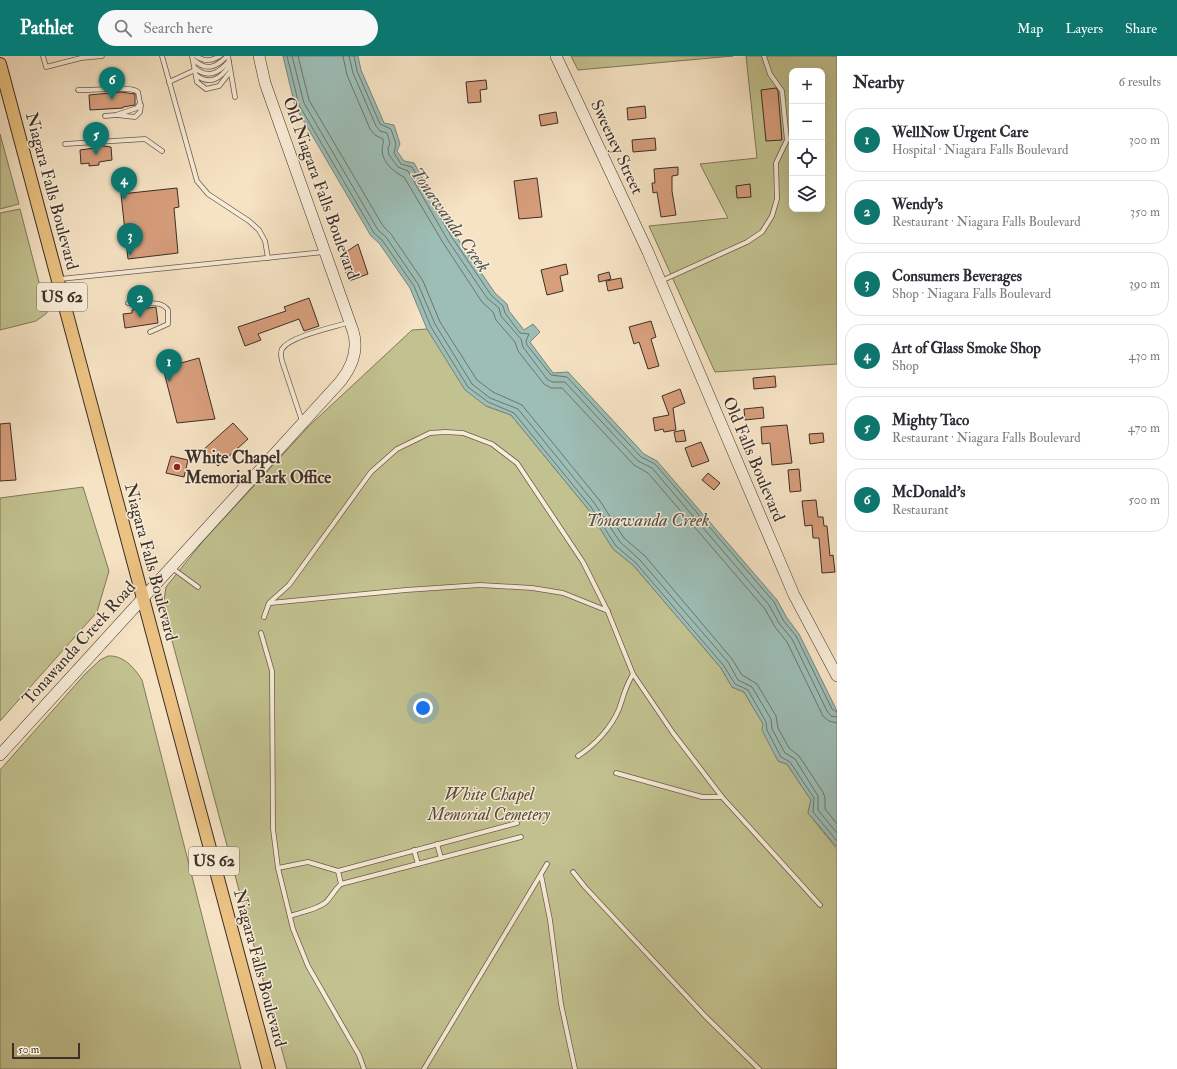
<!DOCTYPE html>
<html lang="en">
<head>
<meta charset="utf-8">
<style>
  body { margin:0; font-family:"IM FELL Double Pica",serif; background:#f7f7f7; color:#2b2b33 }
  .controls { position:absolute; right:12px; top:12px; display:grid; overflow:hidden; border-radius:8px; box-shadow:0 4px 16px #0002 }
  .controls button { width:36px; height:36px; display:grid; place-items:center; padding:0; border:0; border-bottom:1px solid #e1e1e2; background:#fff; color:#2b2b33; font:20px sans-serif }
  .scale { position:absolute; left:12px; bottom:10px; width:68px; box-sizing:border-box; padding-left:4px; border:2px solid #3c2f28; border-top:0; font-size:11px; line-height:14px; white-space:nowrap; color:#3c2f28; -webkit-text-stroke:3px #f9edd9; paint-order:stroke }
  .you { position:absolute; left:423px; top:652px; width:14px; height:14px; margin:-10px; border:3px solid #fff; border-radius:50%; background:#1a73e8; box-shadow:0 0 0 6px #1a73e833 }
  .badge { display:grid; place-items:center; width:26px; height:26px; border-radius:50%; background:#0f766e; color:#fff; font-size:13px; font-weight:700 }
  .pin { position:absolute; translate:-50% -33px; filter:drop-shadow(0 1px 2px #0008) }
  .pin::after { content:''; position:absolute; top:21px; width:14px; height:12px; background:inherit; clip-path:polygon(0 0,100% 0,50% 100%) }
  .list { margin:0; padding:0; list-style:none }
  h2 { display:flex; justify-content:space-between; align-items:center; height:52px; margin:0; padding:0 16px; font-size:17px }
  h2 small { font-size:13px; font-weight:400; color:#7c7c81 }
  .list li { display:grid; grid-template-columns:26px 1fr auto; gap:12px; align-items:center; box-sizing:border-box; height:64px; margin:0 8px 8px; padding:0 8px; border:1px solid #e1e1e2; border-radius:16px }
  .list b { display:block; font-size:15px; white-space:nowrap }
  .list p { margin:0; font-size:13px; white-space:nowrap; color:#7c7c81 }
  .list em { font-size:13px; font-style:normal; color:#7c7c81 }
  .icon { flex:none; width:22px; height:22px; fill:none; stroke:currentColor; stroke-width:2; stroke-linecap:round; stroke-linejoin:round }
  .map { position:relative; flex:none; width:837px; height:1013px; overflow:hidden }
  header { display:flex; align-items:center; gap:24px; box-sizing:border-box; height:56px; padding:0 20px; background:#0f766e; color:#fff }
  header strong { font-size:19px }
  nav { display:flex; gap:22px; margin-inline-start:auto; font-size:14px }
  .search { width:280px; height:36px; background:#f7f7f7; display:flex; align-items:center; gap:10px; box-sizing:border-box; padding:0 14px; border-radius:22px; color:#7c7c81; font-size:15px }
  main { display:flex }
  aside { flex:1; background:#fff }
  .map>svg:first-child { display:block }
  .green { fill:#c2c290; stroke:#7f785c; fill-rule:evenodd }
  .water { fill:#9dbeb6; stroke:#76857d }
  .lines { fill:none; stroke-linecap:round; stroke-linejoin:round }
  .shore { stroke:#6c766f; stroke-width:1 }
  .building { fill:#d79e7c; stroke:#3c2f28 }
  .lane-casing { stroke:#6a5c4f; stroke-width:5.5 }
  .secondary-casing { stroke:#3c2f28; stroke-width:12 }
  .primary-casing { stroke:#3c2f28; stroke-width:14 }
  .lane { stroke:#f9edd9; stroke-width:4 }
  .secondary { stroke:#f9edd9; stroke-width:11 }
  .primary { stroke:#ebc282; stroke-width:12 }
  .poi-dot { fill:#8f2418; stroke:#f9edd9; stroke-width:1.5 }
  .labels { text-anchor:middle; dominant-baseline:central; stroke-width:3; stroke-linejoin:round; paint-order:stroke }
  .shield { fill:#f9edd9; stroke:#75685d; stroke-width:1 }
  .shield-label { font-size:16px; font-weight:bold; fill:#3c2f28 }
  .street-label { font-size:17px; fill:#3c2f28; stroke:#f9edd9 }
  .poi-label { font-size:17px; font-weight:bold; fill:#3c2f28; stroke:#f9edd9; text-anchor:start }
  .park-label { font-size:17px; font-style:italic; fill:#574c3d; stroke:#f9edd9 }
  .water-label { font-size:18px; font-style:italic; fill:#54534c; stroke:#f9edd9 }
</style>
</head>
<body>
<header>
<strong>Pathlet</strong>
<div class="search"><svg class="icon" aria-label="search" viewBox="0 0 24 24"><circle cx="10" cy="10" r="6"/><path d="M15 15l6 6"/></svg>Search here</div>
<nav><a>Map</a><a>Layers</a><a>Share</a></nav>
</header>
<main>
<div class="map">
<svg width="837" height="1013" viewBox="0 0 837 1013">
  <rect width="100%" height="100%" fill="#f6e3c4"/>
  <filter id="stains"><feTurbulence type="fractalNoise" baseFrequency=".005" numOctaves="4"/><feColorMatrix values="0 0 0 0 .2 0 0 0 0 .09 0 0 0 0 .02 0 0 0 .5 -.17"/></filter>
  <radialGradient id="worn" r=".72"><stop offset=".6" stop-color="#630" stop-opacity="0"/><stop offset="1" stop-color="#630" stop-opacity=".3"/></radialGradient>
  <!-- green -->
  <g class="green">
    <path d="M 571,0 L 733,0 L 578,14 Z"/>
    <path d="M 746,0 L 837,0 L 837,308 L 715,316 L 649,170 L 728,162 L 700,108 L 757,102 ZM 792,15 L 822,15 L 822,153 L 792,153 Z"/>
    <path d="M 0,78 L 19,148 L 0,153 Z"/>
    <path d="M 20,153 L 47,257 L 36,265 L 0,274 L 0,157 Z"/>
    <path d="M 427,273 L 441,294 L 486,350 L 511,359 L 588,453 L 613,493 L 634,510 L 721,612 L 732,631 L 744,636 L 763,668 L 778,705 L 787,708 L 811,744 L 808,757 L 837,793 L 837,1013 L 287,1013 L 163,551 L 166,531 L 204,484 L 310,369 L 412,274 Z"/>
    <path d="M 83,431 L 109,515 L 97,556 L 0,665 L 0,442 Z"/>
    <path d="M 108,600 C 123,599 134,611 142,624 L 241,1013 L 0,1013 L 0,714 L 85,618 L 100,604 Z"/>
  </g>
  <!-- water -->
  <path class="water" d="M 283,0 L 358,0 L 361,14 L 384,67 L 394,69 L 400,88 L 397,95 L 404,105 L 414,107 L 454,177 L 495,237 L 507,248 L 509,255 L 524,274 L 533,268 L 540,276 L 530,286 L 553,317 L 568,316 L 644,398 L 657,405 L 777,544 L 787,562 L 799,578 L 837,655 L 837,791 L 808,757 L 811,744 L 787,708 L 778,705 L 762,674 L 763,668 L 744,636 L 732,631 L 721,612 L 634,510 L 613,493 L 588,453 L 511,359 L 486,350 L 465,334 L 427,273 L 410,232 L 379,187 L 371,180 L 295,50 Z"/>
  <g class="lines">
    <!-- shore -->
    <g class="shore">
      <path d="M 287,0 L 299,49 L 374,177 L 382,184 L 414,230 L 431,271 L 468,331 L 488,346 L 514,357 L 591,451 L 616,490 L 636,507 L 724,610 L 735,628 L 748,634 L 766,666 L 767,674 L 781,701 L 790,706 L 814,742 L 813,756 L 837,785"/>
      <path d="M 292,0 L 304,47 L 378,174 L 386,181 L 418,228 L 435,268 L 472,328 L 490,342 L 518,353 L 595,448 L 620,486 L 640,504 L 728,606 L 738,624 L 752,631 L 771,663 L 772,673 L 785,697 L 795,703 L 818,740 L 818,754 L 837,777"/>
      <path d="M 298,0 L 309,44 L 383,170 L 391,178 L 423,225 L 440,266 L 477,324 L 493,336 L 522,349 L 600,445 L 624,482 L 645,500 L 732,603 L 742,619 L 757,628 L 776,660 L 778,672 L 789,692 L 799,700 L 823,736 L 825,742 L 825,753 L 837,768"/>
      <path d="M 343,0 L 347,19 L 370,73 L 375,79 L 383,83 C 384,87 382,90 382,95 C 383,107 395,117 404,121 L 442,185 L 482,246 L 493,256 L 496,264 L 515,286 L 518,295 L 544,328 L 551,332 L 562,332 L 634,409 L 648,417 L 765,553 L 775,571 L 787,586 L 823,660 L 829,665 L 837,667"/>
      <path d="M 349,0 L 353,17 L 376,70 L 380,75 L 387,77 L 390,87 L 388,93 L 389,99 L 398,111 L 408,115 L 447,183 L 487,242 L 499,252 L 501,260 L 521,283 L 523,291 L 547,323 L 552,326 L 565,326 L 638,405 L 652,412 L 769,549 L 779,567 L 792,583 L 827,655 L 831,660 L 837,661"/>
      <path d="M 354,0 L 357,15 L 380,68 L 391,73 L 396,88 L 394,97 L 401,108 L 412,111 L 451,180 L 491,239 L 503,250 L 505,257 L 520,277 L 529,278 L 526,285 L 527,289 L 551,319 L 567,321 L 641,401 L 655,408 L 774,546 L 783,564 L 796,580 L 832,653 L 837,656"/>
    </g>
  </g>
  <!-- building -->
  <g class="building">
    <path d="M 486,24 L 487,33 L 480,34 L 481,46 L 468,47 L 466,26 Z"/>
    <path d="M 776,32 L 778,35 L 782,84 L 766,85 L 761,34 Z"/>
    <path d="M 120,36 L 135,38 L 135,49 L 123,51 L 123,52 L 90,54 L 89,39 Z"/>
    <path d="M 645,50 L 646,62 L 628,64 L 627,52 Z"/>
    <path d="M 556,56 L 558,67 L 541,70 L 539,59 Z"/>
    <path d="M 655,82 L 656,94 L 633,96 L 632,84 Z"/>
    <path d="M 97,89 L 111,91 L 112,104 L 99,106 L 99,109 L 89,110 L 89,107 L 81,108 L 80,94 L 95,92 L 95,90 Z"/>
    <path d="M 678,111 L 678,119 L 672,120 L 672,135 L 676,159 L 661,161 L 657,136 L 653,137 L 652,127 L 655,127 L 654,113 Z"/>
    <path d="M 537,122 L 542,161 L 519,163 L 514,125 Z"/>
    <path d="M 750,128 L 751,141 L 737,142 L 736,130 Z"/>
    <path d="M 177,132 L 179,151 L 174,152 L 178,197 L 128,203 L 121,138 Z"/>
    <path d="M 358,188 L 368,218 L 349,225 L 340,200 Z"/>
    <path d="M 566,208 L 568,218 L 560,220 L 563,235 L 547,239 L 541,214 Z"/>
    <path d="M 609,216 L 611,223 L 599,226 L 598,219 Z"/>
    <path d="M 621,222 L 623,232 L 608,235 L 606,225 Z"/>
    <path d="M 309,242 L 319,270 L 304,275 L 299,263 L 258,278 L 261,284 L 245,290 L 238,271 L 286,255 L 284,251 Z"/>
    <path d="M 156,251 L 158,267 L 125,272 L 123,258 L 132,257 L 132,254 Z"/>
    <path d="M 651,265 L 656,281 L 651,283 L 659,310 L 648,313 L 639,286 L 634,288 L 629,271 Z"/>
    <path d="M 199,302 L 215,363 L 177,367 L 163,312 Z"/>
    <path d="M 775,320 L 776,331 L 754,333 L 753,322 Z"/>
    <path d="M 680,333 L 685,347 L 673,352 L 676,374 L 664,376 L 663,373 L 655,375 L 653,362 L 669,359 L 662,340 Z"/>
    <path d="M 763,351 L 764,362 L 745,364 L 744,353 Z"/>
    <path d="M 10,367 L 16,424 L 0,425 L 0,368 Z"/>
    <path d="M 233,367 L 248,383 L 218,410 L 203,394 Z"/>
    <path d="M 787,369 L 792,407 L 772,409 L 770,387 L 762,388 L 761,371 Z"/>
    <path d="M 684,374 L 686,385 L 676,386 L 674,376 Z"/>
    <path d="M 823,377 L 824,386 L 810,388 L 809,378 Z"/>
    <path d="M 701,386 L 709,405 L 692,411 L 685,392 Z"/>
    <path d="M 171,400 L 188,404 L 184,421 L 166,417 Z"/>
    <path d="M 799,413 L 801,435 L 790,436 L 788,414 Z"/>
    <path d="M 708,417 L 720,427 L 714,434 L 702,424 Z"/>
    <path d="M 816,444 L 818,461 L 823,461 L 824,470 L 827,470 L 830,500 L 833,499 L 835,516 L 822,517 L 819,482 L 813,482 L 812,469 L 805,470 L 802,445 Z"/>
  </g>
  <g class="lines">
    <defs>
      <g id="lane">
        <path d="M 43,0 L 46,11 L 81,2 L 102,0"/>
        <path d="M 162,0 L 197,125 L 208,138 L 249,165 L 259,174 L 265,185 L 268,202"/>
        <path d="M 192,0 L 197,26 L 206,33 L 219,30 L 230,16"/>
        <path d="M 196,0 C 205,6 211,5 220,0"/>
        <path d="M 228,0 L 235,41"/>
        <path d="M 194,4 C 206,15 216,12 227,0"/>
        <path d="M 195,12 C 208,23 219,17 229,5"/>
        <path d="M 196,19 C 210,30 221,22 229,10"/>
        <path d="M 169,26 L 195,14"/>
        <path d="M 78,34 C 92,35 131,29 138,36 L 140,47 L 137,52 L 116,59 L 105,60"/>
        <path d="M 117,59 L 135,61 L 140,56 L 141,49"/>
        <path d="M 65,88 L 145,83 L 162,95"/>
        <path d="M 60,223 L 324,196"/>
        <path d="M 661,225 L 747,186 L 762,176 L 772,160 L 777,143 L 776,107 L 787,84 L 782,35 L 770,18 L 764,0"/>
        <path d="M 128,247 C 142,250 160,242 168,254 L 168,268 L 150,276"/>
        <path d="M 302,365 L 282,305 C 281,301 280,297 282,293 C 290,280 335,271 350,266"/>
        <path d="M 172,512 L 198,531"/>
        <path d="M 270,547 L 406,534 L 480,529 L 532,532 L 563,537 L 608,555"/>
        <path d="M 264,561 L 269,547 L 289,529 L 371,416 L 397,393 L 430,377 L 445,376 L 463,377 L 492,388 L 517,407 L 583,506 L 608,556 L 633,618 L 673,677 L 722,741 L 820,849"/>
        <path d="M 261,577 L 272,615 L 273,773 L 278,812 L 293,873 L 308,910 L 359,999 L 364,1013"/>
        <path d="M 578,700 C 595,689 611,672 619,653 C 624,639 625,631 633,618"/>
        <path d="M 616,717 L 702,741 L 722,741"/>
        <path d="M 437,788 L 441,802"/>
        <path d="M 414,794 L 418,808"/>
        <path d="M 278,812 L 308,806 L 338,815 L 517,767"/>
        <path d="M 338,815 L 341,828"/>
        <path d="M 573,816 L 585,831 L 705,960 L 759,1013"/>
        <path d="M 541,819 L 550,864 L 561,948 L 575,1013"/>
        <path d="M 290,860 C 302,856 315,854 325,847 C 330,843 335,833 341,828 L 521,781"/>
        <path d="M 424,1013 L 547,808"/>
      </g>
      <g id="secondary">
        <path d="M 556,0 L 648,196 L 794,539 L 837,620"/>
        <path d="M 0,699 L 340,326 C 352,311 359,294 353,275 L 265,27 L 259,0"/>
      </g>
      <path id="primary" d="M 0,8 L 269,1013"/>
    </defs>
    <!-- lane casing -->
    <use href="#lane" class="lane-casing"/>
    <!-- secondary casing -->
    <use href="#secondary" class="secondary-casing"/>
    <!-- primary casing -->
    <use href="#primary" class="primary-casing"/>
    <!-- lane -->
    <use href="#lane" class="lane"/>
    <!-- secondary -->
    <use href="#secondary" class="secondary"/>
    <!-- primary -->
    <use href="#primary" class="primary"/>
  </g>
  <!-- markers -->
  <circle class="poi-dot" cx="177" cy="411" r="4"/>
  <g class="labels">
    <!-- shield labels -->
    <g class="shield">
      <rect x="37" y="227" width="50" height="28" rx="3"/>
      <rect x="189" y="791" width="50" height="28" rx="3"/>
    </g>
    <g class="shield-label">
      <text x="62" y="241">US 62</text>
      <text x="214" y="805">US 62</text>
    </g>
    <!-- street labels -->
    <g class="street-label">
      <text transform="translate(617 91) rotate(65)">Sweeney Street</text>
      <text transform="translate(321 132) rotate(70)">Old Niagara Falls Boulevard</text>
      <text transform="translate(52 135) rotate(75)">Niagara Falls Boulevard</text>
      <text transform="translate(754 403) rotate(67)">Old Falls Boulevard</text>
      <text transform="translate(151 506) rotate(75)">Niagara Falls Boulevard</text>
      <text transform="translate(79 587) rotate(-48)">Tonawanda Creek Road</text>
      <text transform="translate(260 912) rotate(75)">Niagara Falls Boulevard</text>
    </g>
    <!-- poi labels -->
    <g class="poi-label">
      <text x="185" y="401">White Chapel<tspan x="185" dy="20">Memorial Park Office</tspan></text>
    </g>
    <!-- park labels -->
    <g class="park-label">
      <text x="489" y="738">White Chapel<tspan x="489" dy="20">Memorial Cemetery</tspan></text>
    </g>
    <!-- water labels -->
    <g class="water-label">
      <text transform="translate(450 164) rotate(55)">Tonawanda Creek</text>
      <text x="648" y="464">Tonawanda Creek</text>
    </g>
  </g>
  <rect width="100%" height="100%" filter="url(#stains)"/>
  <rect width="100%" height="100%" fill="url(#worn)"/>
</svg>
<div class="controls">
<button>+</button>
<button>−</button>
<button><svg class="icon" aria-label="locate" viewBox="0 0 24 24"><circle cx="12" cy="12" r="6"/><path d="M12 2v4M12 18v4M2 12h4M18 12h4"/></svg></button>
<button><svg class="icon" aria-label="layers" viewBox="0 0 24 24"><path d="M12 4l9 5-9 5-9-5zM3 14l9 5 9-5"/></svg></button>
</div>
<div class="scale">50 m</div>
<div class="you"></div>
<div class="pin badge" style="left:169px;top:326px">1</div>
<div class="pin badge" style="left:140px;top:262px">2</div>
<div class="pin badge" style="left:130px;top:200px">3</div>
<div class="pin badge" style="left:124px;top:144px">4</div>
<div class="pin badge" style="left:96px;top:99px">5</div>
<div class="pin badge" style="left:112px;top:44px">6</div>
</div>
<aside>
<h2>Nearby<small>6 results</small></h2>
<ul class="list">
<li><span class="badge">1</span><div><b>WellNow Urgent Care</b><p>Hospital · Niagara Falls Boulevard</p></div><em>300 m</em></li>
<li><span class="badge">2</span><div><b>Wendy's</b><p>Restaurant · Niagara Falls Boulevard</p></div><em>350 m</em></li>
<li><span class="badge">3</span><div><b>Consumers Beverages</b><p>Shop · Niagara Falls Boulevard</p></div><em>390 m</em></li>
<li><span class="badge">4</span><div><b>Art of Glass Smoke Shop</b><p>Shop</p></div><em>430 m</em></li>
<li><span class="badge">5</span><div><b>Mighty Taco</b><p>Restaurant · Niagara Falls Boulevard</p></div><em>470 m</em></li>
<li><span class="badge">6</span><div><b>McDonald's</b><p>Restaurant</p></div><em>500 m</em></li>
</ul>
</aside>
</main>
</body>
</html>
